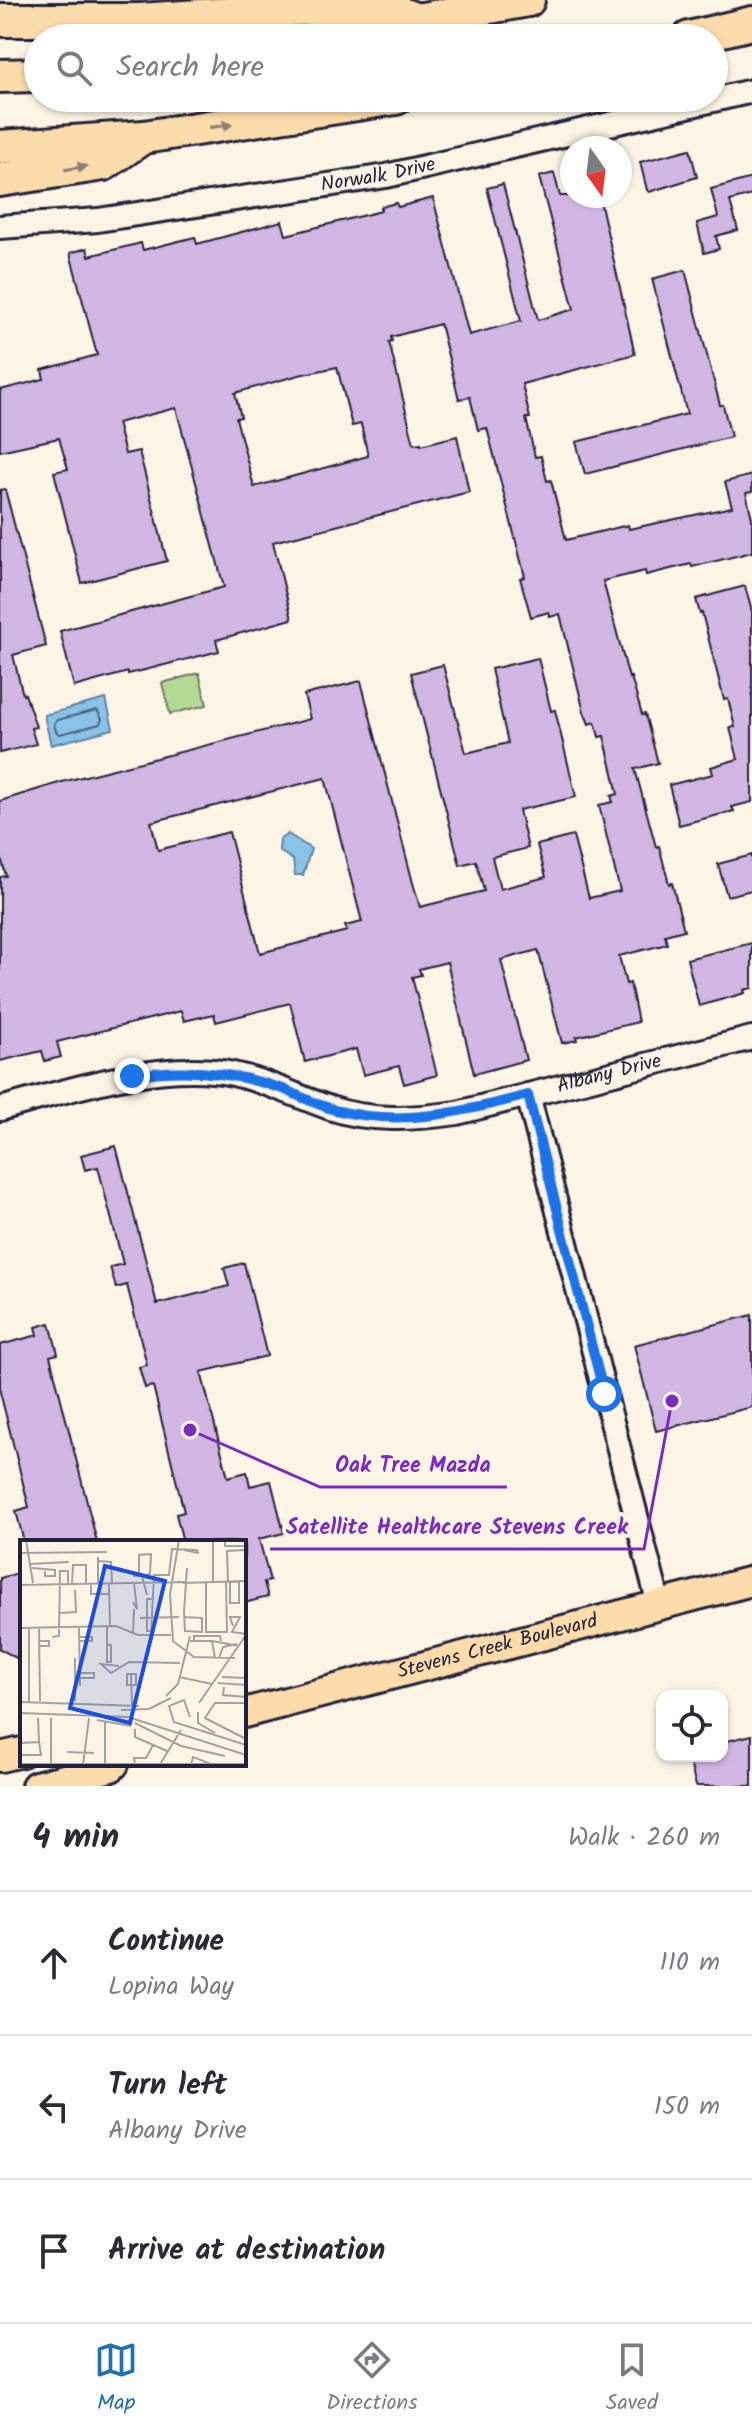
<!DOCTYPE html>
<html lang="en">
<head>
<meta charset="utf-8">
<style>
  body { margin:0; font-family:Kalam,sans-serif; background:#f7f7f7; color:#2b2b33 }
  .controls { position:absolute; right:24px; bottom:24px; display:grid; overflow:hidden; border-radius:16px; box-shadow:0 2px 6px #0004 }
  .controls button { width:72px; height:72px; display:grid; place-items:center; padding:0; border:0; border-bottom:2px solid #e1e1e2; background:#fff; color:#2b2b33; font:40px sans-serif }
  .compass { position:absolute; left:560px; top:136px; width:72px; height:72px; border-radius:50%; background:#fff; box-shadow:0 2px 6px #0004; rotate:166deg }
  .stop { position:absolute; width:24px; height:24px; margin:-18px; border:6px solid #1a73e8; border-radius:50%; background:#fff }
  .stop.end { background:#1a73e8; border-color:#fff; box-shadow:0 2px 8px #0008 }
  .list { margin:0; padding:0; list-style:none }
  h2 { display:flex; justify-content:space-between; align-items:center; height:104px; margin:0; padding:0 32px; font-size:34px }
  h2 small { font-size:26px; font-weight:400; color:#7c7c81 }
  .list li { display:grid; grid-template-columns:52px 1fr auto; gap:24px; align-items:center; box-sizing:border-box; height:144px; padding:0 32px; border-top:2px solid #e1e1e2 }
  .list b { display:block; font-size:30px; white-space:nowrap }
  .list p { margin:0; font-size:26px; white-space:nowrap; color:#7c7c81 }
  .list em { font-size:26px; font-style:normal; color:#7c7c81 }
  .icon { flex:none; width:44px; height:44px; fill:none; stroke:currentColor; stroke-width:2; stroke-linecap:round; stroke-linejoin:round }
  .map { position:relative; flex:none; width:752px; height:1786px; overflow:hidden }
  .search { position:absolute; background:#fff; box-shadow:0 2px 6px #0004; left:24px; right:24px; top:24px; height:88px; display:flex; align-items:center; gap:20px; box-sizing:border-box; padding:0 28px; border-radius:44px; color:#7c7c81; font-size:30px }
  .sheet { height:536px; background:#fff }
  nav { display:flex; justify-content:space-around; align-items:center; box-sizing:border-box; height:112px; border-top:2px solid #e1e1e2; background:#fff; font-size:22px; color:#7c7c81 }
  nav a { display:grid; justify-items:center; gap:4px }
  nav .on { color:#1f6fb2 }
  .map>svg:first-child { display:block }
  .green { fill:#b5d994; stroke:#6c7e68; stroke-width:2 }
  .water { fill:#89c3e8; stroke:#6083a3; stroke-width:2 }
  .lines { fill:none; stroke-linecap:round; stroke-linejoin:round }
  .shore { stroke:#4b6280; stroke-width:2 }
  .building { fill:#d2b6e3; stroke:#22223b; stroke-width:2; fill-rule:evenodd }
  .minor-casing { stroke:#22223b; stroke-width:28 }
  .major-casing { stroke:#22223b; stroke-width:34 }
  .highway-casing { stroke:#22223b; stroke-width:38 }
  .minor { stroke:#fcf5e5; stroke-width:22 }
  .major { stroke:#fddcac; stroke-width:28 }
  .highway { stroke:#fddcac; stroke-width:32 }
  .oneway { fill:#907f74 }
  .route { stroke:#1a73e8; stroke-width:10 }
  .labels { text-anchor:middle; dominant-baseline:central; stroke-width:8; stroke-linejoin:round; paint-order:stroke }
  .street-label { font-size:20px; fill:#22223b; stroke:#fcf5e5 }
  .inset-road { fill:none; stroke:#a5a1a1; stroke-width:2 }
  .view { fill:#1d4ed8; fill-opacity:0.15; stroke:#1d4ed8; stroke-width:4 }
  .inset-edge { fill:none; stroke:#22223b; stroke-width:4 }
  .leader { fill:none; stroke:#7b2cbf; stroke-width:3 }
  .callout-dot { fill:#7b2cbf; stroke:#fcf5e5; stroke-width:3 }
  .callout-label { font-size:22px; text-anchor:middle; font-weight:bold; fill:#7b2cbf; stroke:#fcf5e5; stroke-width:8; stroke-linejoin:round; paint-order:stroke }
</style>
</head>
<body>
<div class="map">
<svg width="752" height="1786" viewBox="0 0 752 1786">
  <rect width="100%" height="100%" fill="#fcf5e5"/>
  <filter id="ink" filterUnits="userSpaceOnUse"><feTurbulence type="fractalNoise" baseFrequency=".0125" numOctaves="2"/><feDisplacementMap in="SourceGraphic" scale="16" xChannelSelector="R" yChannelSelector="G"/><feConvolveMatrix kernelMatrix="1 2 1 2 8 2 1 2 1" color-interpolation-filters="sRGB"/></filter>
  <g filter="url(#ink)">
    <!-- green -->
    <path class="green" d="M 199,673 L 207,705 L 170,714 L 162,683 Z"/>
    <!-- water -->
    <g class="water">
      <path d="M 106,699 L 113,729 L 51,745 L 44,715 Z"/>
      <path d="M 288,834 L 311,849 L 303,875 L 295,875 L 293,860 L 279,851 L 280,839 Z"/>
    </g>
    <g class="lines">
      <!-- shore -->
      <path class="shore" d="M 97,710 L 102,719 L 100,724 L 60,734 L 56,732 L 54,724 L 57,720 Z"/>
    </g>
    <!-- building -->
    <g class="building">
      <path d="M 690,149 L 697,177 L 649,192 L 647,190 L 640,162 Z"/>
      <path d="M 554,173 L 560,196 L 599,196 L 635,354 L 522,384 L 530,418 L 526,418 L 535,457 L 541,456 L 547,481 L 551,480 L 566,540 L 628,525 L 629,529 L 732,507 L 725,482 L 752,475 L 752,492 L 746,493 L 752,518 L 752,552 L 692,567 L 691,564 L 646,575 L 645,571 L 603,581 L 629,678 L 631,677 L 642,715 L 645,714 L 658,763 L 635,769 L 656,847 L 659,846 L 669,884 L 672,883 L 684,930 L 665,935 L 667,944 L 619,956 L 626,984 L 630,983 L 638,1022 L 576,1037 L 577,1040 L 562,1043 L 538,950 L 501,960 L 526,1060 L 474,1074 L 447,962 L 419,969 L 421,975 L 412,977 L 437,1075 L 404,1084 L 399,1066 L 363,1075 L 356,1049 L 305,1062 L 290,1003 L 216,1022 L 214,1014 L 184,1021 L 181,1011 L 57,1042 L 61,1057 L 45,1061 L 42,1051 L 0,1061 L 0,877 L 6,876 L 0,854 L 0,801 L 62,782 L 310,719 L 304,695 L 361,681 L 413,883 L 420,907 L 484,891 L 476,861 L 460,865 L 411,673 L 443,665 L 466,753 L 508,743 L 491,669 L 538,658 L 551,711 L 555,710 L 576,797 L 519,810 L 528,848 L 492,857 L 500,889 L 546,877 L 537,845 L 573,836 L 589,898 L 620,891 L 599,805 L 613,802 L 611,796 L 618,794 L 604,736 L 599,737 L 595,722 L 589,724 L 584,712 L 560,614 L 550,617 L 549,612 L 531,617 L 520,578 L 525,577 L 487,428 L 478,430 L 470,397 L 459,399 L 440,324 L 391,337 L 392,341 L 389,342 L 414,444 L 421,443 L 421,445 L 457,436 L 469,492 L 273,542 L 292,619 L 216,640 L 219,651 L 141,671 L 128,674 L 128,672 L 74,687 L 60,631 L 224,587 L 176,408 L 117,423 L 125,454 L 139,451 L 167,561 L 82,583 L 54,472 L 68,469 L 59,438 L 0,451 L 0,390 L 44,379 L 42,370 L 97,355 L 70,253 L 87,248 L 89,256 L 141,243 L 143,250 L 195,237 L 197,244 L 282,221 L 286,235 L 381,211 L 380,207 L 396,203 L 398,207 L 433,198 L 469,335 L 521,321 L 487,188 L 503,184 L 538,320 L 574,309 L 539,177 ZM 337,367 L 352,426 L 361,424 L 368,456 L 254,487 L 236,418 L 241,417 L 235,393 L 299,375 ZM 325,778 L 362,922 L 345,926 L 347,931 L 260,953 L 229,832 L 158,850 L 151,822 Z"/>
      <path d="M 752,178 L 752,195 L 730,201 L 738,230 L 716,236 L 719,249 L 704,253 L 697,223 L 718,217 L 711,189 Z"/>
      <path d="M 685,270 L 720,405 L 723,405 L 731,437 L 585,474 L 576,442 L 687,414 L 652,279 Z"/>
      <path d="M 5,489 L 46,646 L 13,655 L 23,695 L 25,694 L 36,727 L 31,728 L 36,744 L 0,753 L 0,490 Z"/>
      <path d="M 745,586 L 752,612 L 752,802 L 732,807 L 734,811 L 679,825 L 669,785 L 713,774 L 711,767 L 738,759 L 730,728 L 735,727 L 728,699 L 724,700 L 702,613 L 700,614 L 696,599 Z"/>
      <path d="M 752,855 L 752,890 L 727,896 L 718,864 Z"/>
      <path d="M 752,943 L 752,988 L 744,990 L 745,993 L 699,1006 L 687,959 Z"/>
      <path d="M 116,1146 L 157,1304 L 229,1286 L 224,1268 L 244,1263 L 267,1356 L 201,1372 L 228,1477 L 247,1472 L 250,1486 L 271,1481 L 284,1533 L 259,1539 L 270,1581 L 264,1582 L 268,1597 L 244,1603 L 244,1542 L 183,1542 L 176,1514 L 184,1512 L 153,1386 L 145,1388 L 139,1367 L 147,1365 L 127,1285 L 116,1288 L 110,1267 L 123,1264 L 98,1167 L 85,1170 L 81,1155 Z"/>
      <path d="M 752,1315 L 752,1407 L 656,1431 L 634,1345 Z"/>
      <path d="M 50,1323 L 58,1354 L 50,1356 L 97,1542 L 24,1542 L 16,1511 L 29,1507 L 0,1392 L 0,1345 L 38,1335 L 36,1327 Z"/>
      <path d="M 22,1572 L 22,1661 L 0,1649 L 0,1578 Z"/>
      <path d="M 752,1735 L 752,1786 L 696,1786 L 688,1756 L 722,1756 L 722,1742 Z"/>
    </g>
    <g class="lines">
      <defs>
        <g id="minor">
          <path id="s1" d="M 0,227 L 98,220 L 386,176 L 752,91"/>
          <path d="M 528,1095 L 659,1605"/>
          <path id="s2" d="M 0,1109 C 71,1090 160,1059 233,1074 C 267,1081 298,1097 330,1108 C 371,1122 415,1119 457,1113 L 752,1038"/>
        </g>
        <g id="major">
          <path id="s3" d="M 244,1713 L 752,1581"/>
          <path d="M 0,1757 L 22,1752"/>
          <path d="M 36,1786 L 111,1767 L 114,1764"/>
        </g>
        <g id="highway">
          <path d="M 0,20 L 140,20 L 376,4 L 419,21"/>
          <path d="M 317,38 L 528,0"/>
          <path d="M 689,38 L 752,23"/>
          <path d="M 0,76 L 38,75"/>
          <path d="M 0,147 L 144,137 L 396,98"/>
          <path d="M 0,180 L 104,164 L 140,139"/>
        </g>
      </defs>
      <!-- minor casing -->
      <use href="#minor" class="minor-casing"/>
      <!-- major casing -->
      <use href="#major" class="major-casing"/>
      <!-- highway casing -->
      <use href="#highway" class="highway-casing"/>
      <!-- minor -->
      <use href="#minor" class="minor"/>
      <!-- major -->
      <use href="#major" class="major"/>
      <!-- highway -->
      <use href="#highway" class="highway"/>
    </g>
    <!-- one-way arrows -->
    <defs><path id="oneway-solid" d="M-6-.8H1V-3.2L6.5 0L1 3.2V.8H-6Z" transform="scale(2)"/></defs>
    <g class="oneway">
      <use href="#oneway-solid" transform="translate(221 126) rotate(-8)"/>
      <use href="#oneway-solid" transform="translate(76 168) rotate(-9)"/>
    </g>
  </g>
  <g class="lines" filter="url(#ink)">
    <!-- route -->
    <path class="route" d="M 132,1076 C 184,1067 234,1072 283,1089 C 300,1096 317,1105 335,1110 C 401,1127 464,1112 528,1095 L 604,1394"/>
  </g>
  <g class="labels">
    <!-- street labels -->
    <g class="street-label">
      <text stroke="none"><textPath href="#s1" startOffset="382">Norwalk Drive</textPath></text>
      <text stroke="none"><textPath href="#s2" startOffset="626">Albany Drive</textPath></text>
      <text stroke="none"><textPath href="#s3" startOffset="262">Stevens Creek Boulevard</textPath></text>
    </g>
  </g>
  <!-- overview -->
  <g transform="translate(20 1540)">
    <rect width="226" height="226" fill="#fcf5e5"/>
    <path class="inset-road" d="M 6,0 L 13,43M 159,0 L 150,54 L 153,101 L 174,117 L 215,118M 193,0 L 193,42M 205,0 L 205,6 L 226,6M 0,13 L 87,12M 78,17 L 78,43M 78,21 L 91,22 L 92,43M 10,24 L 49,22M 12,28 L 35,30 L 35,36 L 25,36 L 25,31M 113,36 L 122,36 L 127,55M 119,36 L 119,15 L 131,14 L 130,34 L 122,36M 208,41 L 207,11 L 226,10M 210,42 L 210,63 L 219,63 L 219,41M 52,43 L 53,25 L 66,25 L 66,43M 163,43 L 226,41M 186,43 L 186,92 L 207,92 L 206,41M 71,44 L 71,54 L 89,54M 89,44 L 90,86M 0,45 L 165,42M 113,62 L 117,69 L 114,43M 39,73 L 56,72 L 55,50M 164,77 L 182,78 L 182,92 L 165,91 L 164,72 L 167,28M 120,78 L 159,77M 213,86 L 210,77 L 220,77 L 212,92 L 226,94M 0,88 L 96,86 L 118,95 L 151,95M 19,88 L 20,161M 59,88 L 60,146M 131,91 L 127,91 L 127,59 L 132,59M 113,93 L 114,69M 131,95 L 134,35 L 149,35 L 152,9 L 177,10 L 178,13 L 164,10M 32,97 L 39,96 L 40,31 L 48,31 L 48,43M 60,97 L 72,97 L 72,101 L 60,101M 170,101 L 192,101 L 195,118M 174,101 L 174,96 L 200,96 L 201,101M 192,101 L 219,106M 87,105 L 91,105 L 91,122 L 87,122 L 87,86M 19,106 L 29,106 L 29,101 L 19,101M 55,118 L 55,161M 199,118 L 203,107 L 217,104M 99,126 L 81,124 L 91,133 L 109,122 L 160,123M 60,133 L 74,133 L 74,138 L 60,138M 107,134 L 116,134 L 116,145 L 107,145 ZM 111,134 L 112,165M 159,137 L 192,144M 202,137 L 226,138M 198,143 L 226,145M 204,147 L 203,155 L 226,157M 146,156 L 158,144 L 170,96M 0,162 L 119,166M 9,162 L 9,88M 179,163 L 226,95M 226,163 L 195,163 L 185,178 L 226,199M 101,170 L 129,169 L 151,158M 178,172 L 178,183 L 195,193M 0,173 L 108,177 L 226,215M 170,177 L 164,160 L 149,166 L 154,182 L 226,205M 31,178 L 31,224M 77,180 L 111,186M 85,181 L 85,224M 115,183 L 161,206 L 205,216M 115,189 L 115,197 L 147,211M 0,203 L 19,202 L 18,178M 47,212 L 74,213M 0,215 L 21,215 L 19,202M 0,224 L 226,224M 115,224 L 114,218 L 126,218 L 133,205M 63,225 L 69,178M 171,225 L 173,217 L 191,224M 139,226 L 161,190"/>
    <path class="view" d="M 85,26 L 145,41 L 110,183 L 50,168 Z"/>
    <rect width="226" height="226" class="inset-edge"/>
  </g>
  <!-- callouts -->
  <path class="leader" d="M190 1430L320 1487H507M672 1401L644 1549H270"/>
  <g class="callout-dot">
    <circle cx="190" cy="1430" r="8"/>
    <circle cx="672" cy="1401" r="8"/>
  </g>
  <g class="callout-label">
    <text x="413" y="1472">Oak Tree Mazda</text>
    <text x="457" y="1534">Satellite Healthcare Stevens Creek</text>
  </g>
</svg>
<div class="controls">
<button><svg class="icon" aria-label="locate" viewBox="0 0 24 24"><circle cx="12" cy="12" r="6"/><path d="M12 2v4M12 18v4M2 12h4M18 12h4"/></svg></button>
</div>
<svg class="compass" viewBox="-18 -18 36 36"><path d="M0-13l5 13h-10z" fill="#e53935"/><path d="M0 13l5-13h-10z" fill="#7c7c81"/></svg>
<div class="stop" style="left:604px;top:1394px"></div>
<div class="stop end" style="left:132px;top:1076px"></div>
<div class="search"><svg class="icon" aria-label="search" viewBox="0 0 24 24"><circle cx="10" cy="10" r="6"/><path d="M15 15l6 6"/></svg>Search here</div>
</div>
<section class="sheet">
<h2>4 min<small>Walk · 260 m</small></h2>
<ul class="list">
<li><svg class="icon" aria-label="ahead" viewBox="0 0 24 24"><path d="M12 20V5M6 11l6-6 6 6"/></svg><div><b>Continue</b><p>Lopina Way</p></div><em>110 m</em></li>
<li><svg class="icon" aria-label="left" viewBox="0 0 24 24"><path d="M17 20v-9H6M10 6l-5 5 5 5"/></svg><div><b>Turn left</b><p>Albany Drive</p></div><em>150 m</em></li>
<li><svg class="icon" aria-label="arrive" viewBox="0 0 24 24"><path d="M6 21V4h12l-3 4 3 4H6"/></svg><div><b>Arrive at destination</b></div></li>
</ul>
</section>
<nav>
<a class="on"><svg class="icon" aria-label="map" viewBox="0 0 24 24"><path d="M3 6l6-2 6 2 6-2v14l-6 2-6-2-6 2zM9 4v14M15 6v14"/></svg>Map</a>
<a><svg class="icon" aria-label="directions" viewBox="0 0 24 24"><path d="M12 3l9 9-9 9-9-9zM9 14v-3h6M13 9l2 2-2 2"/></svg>Directions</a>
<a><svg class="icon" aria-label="saved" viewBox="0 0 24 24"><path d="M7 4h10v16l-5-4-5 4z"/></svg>Saved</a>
</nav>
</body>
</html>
